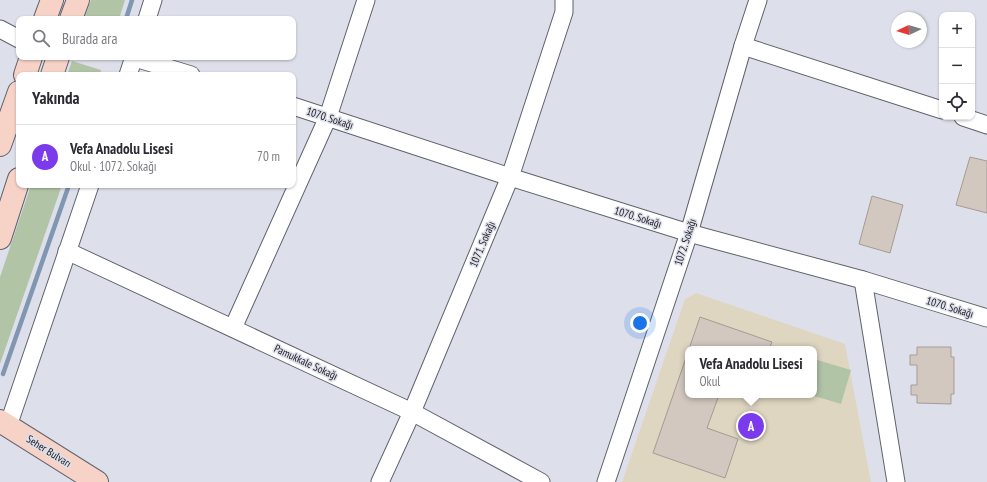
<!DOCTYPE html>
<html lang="tr">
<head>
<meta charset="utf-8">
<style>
  body { margin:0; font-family:"PT Sans Narrow",sans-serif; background:#f2f2f3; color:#2b2b33 }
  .controls { position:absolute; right:12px; top:12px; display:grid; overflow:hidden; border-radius:8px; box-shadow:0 1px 3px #0004 }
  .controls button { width:36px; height:36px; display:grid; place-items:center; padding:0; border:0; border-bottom:1px solid #e1e1e2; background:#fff; color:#2b2b33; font:20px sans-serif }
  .compass { position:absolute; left:891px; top:12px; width:36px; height:36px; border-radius:50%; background:#fff; box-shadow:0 1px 3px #0004; rotate:266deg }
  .you { position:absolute; left:640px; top:323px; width:14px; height:14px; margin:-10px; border:3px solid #fff; border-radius:50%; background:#1a73e8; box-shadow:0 0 0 6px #1a73e833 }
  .badge { display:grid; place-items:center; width:26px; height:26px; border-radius:50%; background:#7c3aed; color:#fff; font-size:13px; font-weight:700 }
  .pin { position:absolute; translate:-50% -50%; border:2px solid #fff; box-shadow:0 1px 4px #0006 }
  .popup { position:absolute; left:685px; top:346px; width:132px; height:52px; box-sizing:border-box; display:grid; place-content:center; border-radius:8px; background:#fff; filter:drop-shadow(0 1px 3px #0005); font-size:13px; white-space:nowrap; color:#7c7c81 }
  .popup b { font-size:15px; color:#2b2b33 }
  .popup::after { content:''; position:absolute; left:50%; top:100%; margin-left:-8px; border:8px solid transparent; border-top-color:#fff }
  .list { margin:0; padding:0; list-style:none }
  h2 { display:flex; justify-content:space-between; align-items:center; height:52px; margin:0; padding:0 16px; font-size:17px }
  h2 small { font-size:13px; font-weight:400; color:#7c7c81 }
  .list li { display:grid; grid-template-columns:26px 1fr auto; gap:12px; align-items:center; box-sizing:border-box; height:64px; padding:0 16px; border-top:1px solid #e1e1e2 }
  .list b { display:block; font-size:15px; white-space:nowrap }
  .list p { margin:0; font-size:13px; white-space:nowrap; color:#7c7c81 }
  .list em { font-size:13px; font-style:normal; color:#7c7c81 }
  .icon { flex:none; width:22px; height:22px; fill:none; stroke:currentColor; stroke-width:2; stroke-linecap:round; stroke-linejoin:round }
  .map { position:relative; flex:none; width:987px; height:482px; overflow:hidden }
  .search { position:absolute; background:#fff; box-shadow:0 1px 3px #0004; left:16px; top:16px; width:280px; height:44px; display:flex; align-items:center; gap:10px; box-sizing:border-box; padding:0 14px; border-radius:8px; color:#7c7c81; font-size:15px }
  .panel { position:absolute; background:#fff; box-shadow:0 1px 3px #0004; left:16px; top:72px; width:280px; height:116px; border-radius:8px }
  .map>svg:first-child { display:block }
  .education { fill:#dfd6c1; fill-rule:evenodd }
  .green { fill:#b1c4a6 }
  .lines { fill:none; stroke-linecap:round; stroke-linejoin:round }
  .stream { stroke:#8197b1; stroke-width:4.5 }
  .building { fill:#d2c8c0; stroke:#a49b94 }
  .minor-casing { stroke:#60636c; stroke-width:19 }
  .secondary-casing { stroke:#60636c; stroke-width:24 }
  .minor { stroke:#fff; stroke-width:17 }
  .secondary { stroke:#f6d2c7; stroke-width:22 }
  .labels { text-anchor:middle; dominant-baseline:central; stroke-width:3; stroke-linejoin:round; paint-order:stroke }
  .street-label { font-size:11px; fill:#202125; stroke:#dde0eb }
</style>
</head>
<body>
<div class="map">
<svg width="987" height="482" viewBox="0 0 987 482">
  <rect width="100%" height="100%" fill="#dde0eb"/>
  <!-- education -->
  <path class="education" d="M 696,293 L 845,344 L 871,482 L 622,482 L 685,299 ZM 688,349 L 814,349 L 814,395 L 688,395 Z"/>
  <!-- green -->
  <g class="green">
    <path d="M 91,0 L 125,0 L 119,19 L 84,19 Z"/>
    <path d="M 72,61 L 101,70 L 100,75 L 67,75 Z"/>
    <path d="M 31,185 L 62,185 L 0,364 L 0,277 Z"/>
    <path d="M 814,359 L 851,370 L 841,404 L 811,395 L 814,395 Z"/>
  </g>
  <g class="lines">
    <!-- stream -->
    <g class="stream">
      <path d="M 126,19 L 132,0"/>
      <path d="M 3,374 L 69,185"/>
    </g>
  </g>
  <!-- building -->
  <g class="building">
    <path d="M 970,157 L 987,161 L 987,213 L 956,205 Z"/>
    <path d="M 872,196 L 903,205 L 890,253 L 859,244 Z"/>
    <path d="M 700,317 L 772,342 L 769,349 L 689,349 Z"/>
    <path d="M 917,347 L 951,347 L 951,357 L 954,357 L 954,394 L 951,394 L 951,404 L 917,403 L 917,395 L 911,395 L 911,385 L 917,385 L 917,365 L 910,365 L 910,355 L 917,355 Z"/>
    <path d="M 688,352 L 688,395 L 719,395 L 707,428 L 738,439 L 725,478 L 653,453 Z"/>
  </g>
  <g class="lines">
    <defs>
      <g id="minor">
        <path d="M 147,19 L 153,0"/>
        <path d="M 0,29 L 19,39"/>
        <path d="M 743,46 L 942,110"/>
        <path d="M 132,57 L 191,75"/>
        <path d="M 128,75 L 134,57"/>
        <path d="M 293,106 L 510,177 L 689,233 L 863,280 L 987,318"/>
        <path d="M 963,117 L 987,125"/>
        <path d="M 67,251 L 412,412 L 541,482"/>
        <path d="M 863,280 L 896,482"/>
        <path d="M 233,328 L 328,117 L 366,0"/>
        <path d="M 8,426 L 90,185"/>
        <path d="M 380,482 L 412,412 L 510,177 L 564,12 L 564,0"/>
        <path d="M 606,482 L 689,233 L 743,46 L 758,0"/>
      </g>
      <g id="secondary">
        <path d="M 45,19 L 52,0"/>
        <path d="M 71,19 L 78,0"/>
        <path d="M 25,75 L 31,57"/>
        <path d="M 52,75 L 58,57"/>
        <path d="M 0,145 L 19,92"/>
        <path d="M 0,238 L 19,179"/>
        <path d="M 0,421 L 97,482"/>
      </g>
    </defs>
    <!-- minor casing -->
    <use href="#minor" class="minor-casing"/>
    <!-- secondary casing -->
    <use href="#secondary" class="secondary-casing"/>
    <!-- minor -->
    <use href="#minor" class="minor"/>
    <!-- secondary -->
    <use href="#secondary" class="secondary"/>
  </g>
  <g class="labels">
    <!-- street labels -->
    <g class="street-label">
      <text transform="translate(330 118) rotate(18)">1070. Sokağı</text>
      <text transform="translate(638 217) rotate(17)">1070. Sokağı</text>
      <text transform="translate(685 242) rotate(-72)">1072. Sokağı</text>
      <text transform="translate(482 244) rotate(-67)">1071. Sokağı</text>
      <text transform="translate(950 307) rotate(17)">1070. Sokağı</text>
      <text transform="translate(306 362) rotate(25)">Pamukkale Sokağı</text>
      <text transform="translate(49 451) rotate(32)">Seher Bulvarı</text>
    </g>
  </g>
</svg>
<div class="controls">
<button>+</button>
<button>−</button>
<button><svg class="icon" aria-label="locate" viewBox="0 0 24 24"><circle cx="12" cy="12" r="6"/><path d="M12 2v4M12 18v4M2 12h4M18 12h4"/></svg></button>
</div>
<svg class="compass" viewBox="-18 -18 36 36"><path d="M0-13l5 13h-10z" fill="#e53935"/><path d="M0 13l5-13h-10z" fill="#7c7c81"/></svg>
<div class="you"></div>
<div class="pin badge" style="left:751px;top:426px">A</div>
<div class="popup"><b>Vefa Anadolu Lisesi</b>Okul</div>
<div class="search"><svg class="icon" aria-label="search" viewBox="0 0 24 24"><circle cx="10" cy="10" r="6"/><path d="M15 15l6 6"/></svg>Burada ara</div>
<section class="panel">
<h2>Yakında<small></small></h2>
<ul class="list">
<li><span class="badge">A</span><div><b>Vefa Anadolu Lisesi</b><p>Okul · 1072. Sokağı</p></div><em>70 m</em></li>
</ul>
</section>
</div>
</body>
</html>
